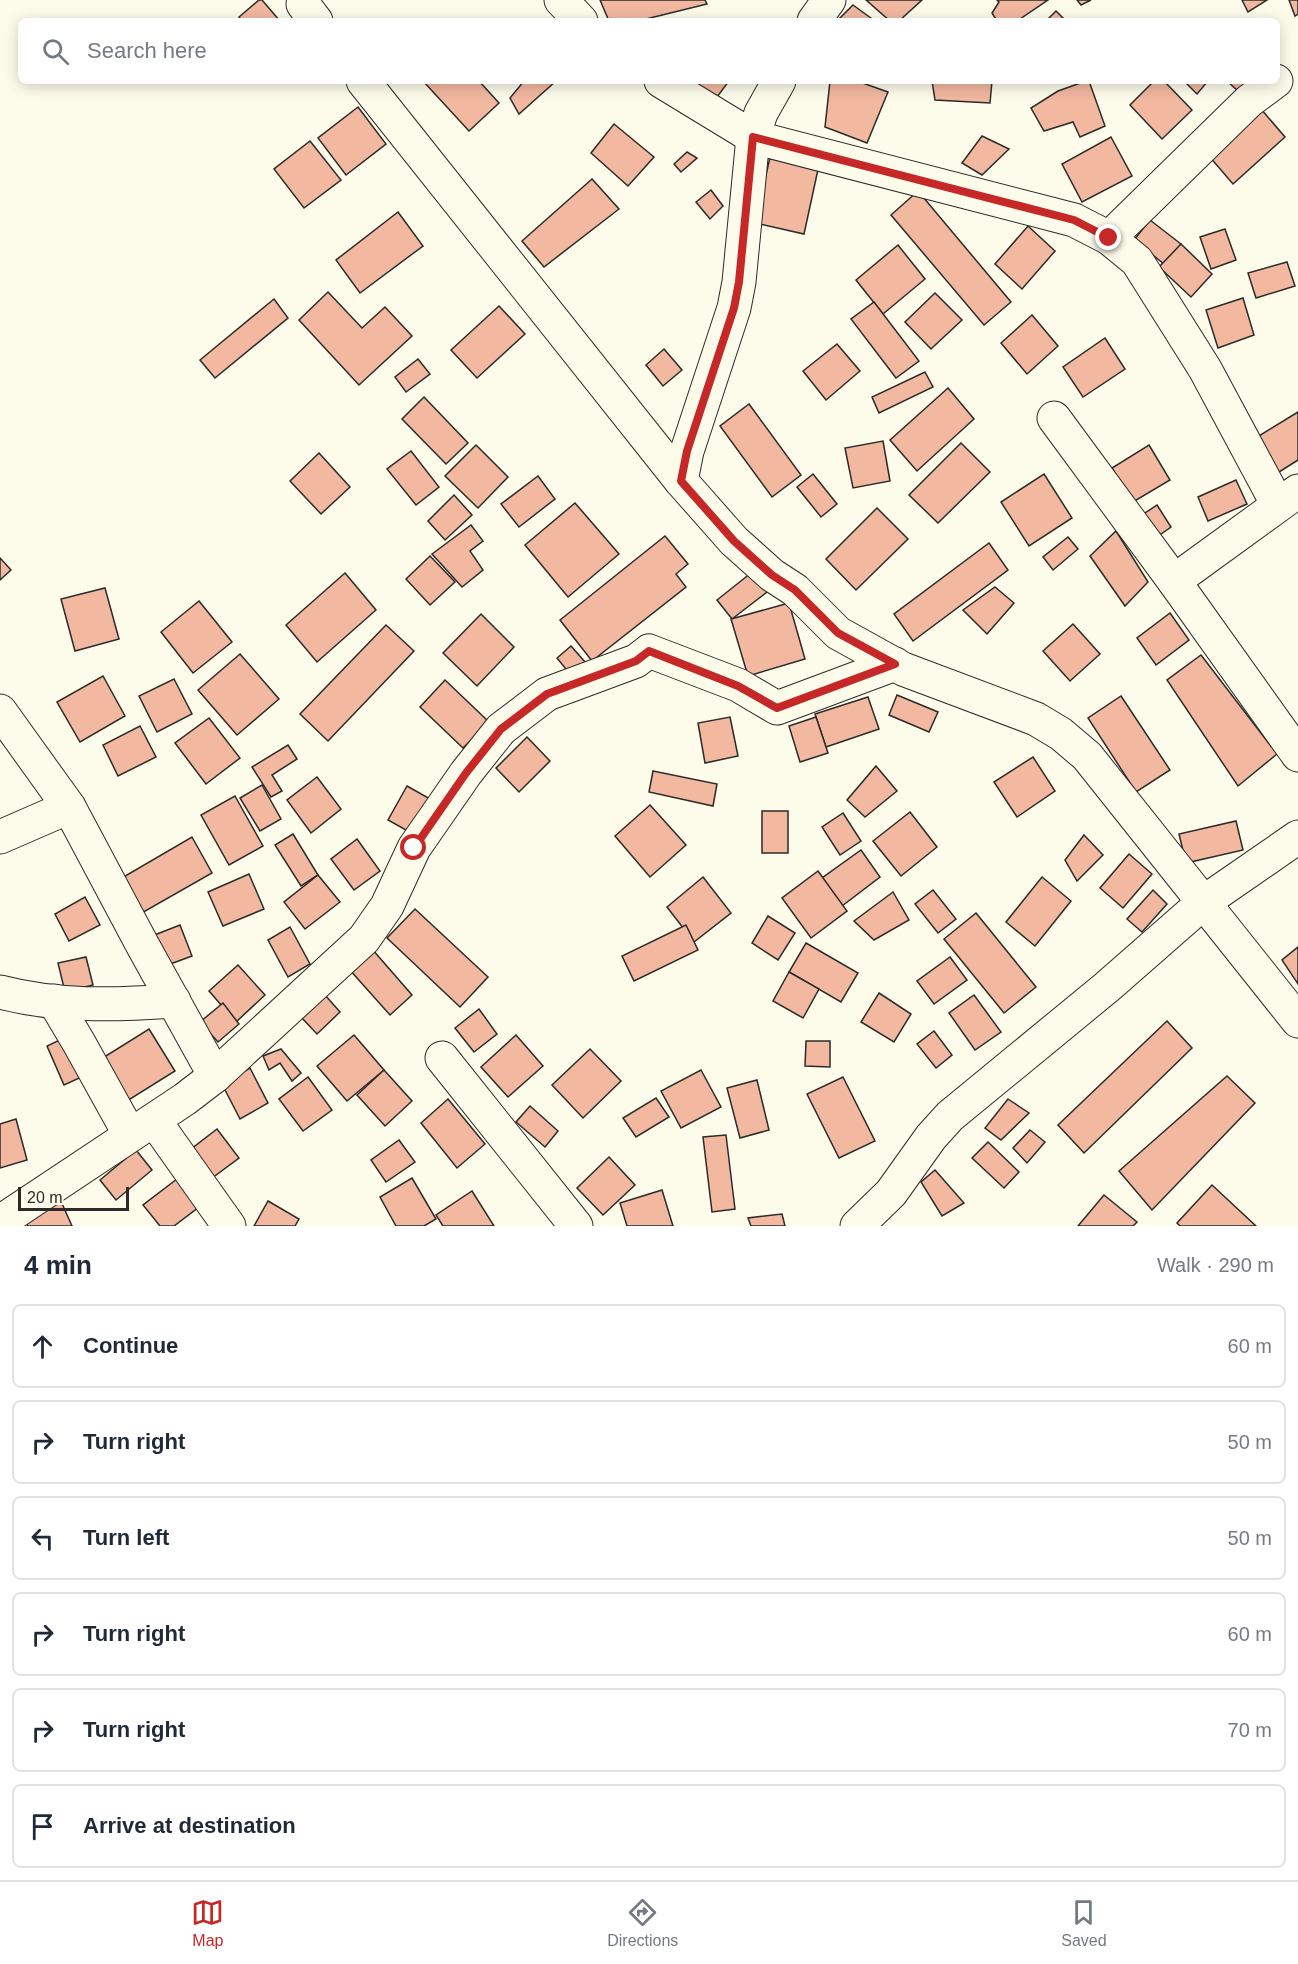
<!DOCTYPE html>
<html lang="en">
<head>
<meta charset="utf-8">
<style>
  body { margin:0; font-family:Helvetica,sans-serif; background:#f2f2f3; color:#1f2937 }
  .scale { position:absolute; left:18px; bottom:15px; width:111px; box-sizing:border-box; padding-left:6px; border:3px solid #2b2b2b; border-top:0; font-size:16px; line-height:21px; white-space:nowrap; color:#2b2b2b; -webkit-text-stroke:4px #fdfbea; paint-order:stroke }
  .stop { position:absolute; width:18px; height:18px; margin:-14px; border:4px solid #c62828; border-radius:50%; background:#fff }
  .stop.end { background:#c62828; border-color:#fff; box-shadow:0 2px 6px #0008 }
  .list { margin:0; padding:0; list-style:none }
  h2 { display:flex; justify-content:space-between; align-items:center; height:78px; margin:0; padding:0 24px; font-size:26px }
  h2 small { font-size:20px; font-weight:400; color:#747a83 }
  .list li { display:grid; grid-template-columns:39px 1fr auto; gap:18px; align-items:center; box-sizing:border-box; height:84px; margin:0 12px 12px; padding:0 12px; border:2px solid #e0e1e3; border-radius:9px }
  .list b { display:block; font-size:22px; white-space:nowrap }
  .list em { font-size:20px; font-style:normal; color:#747a83 }
  .icon { flex:none; width:33px; height:33px; fill:none; stroke:currentColor; stroke-width:2; stroke-linecap:round; stroke-linejoin:round }
  .map { position:relative; flex:none; width:1298px; height:1226px; overflow:hidden }
  .search { position:absolute; background:#fff; box-shadow:0 3px 15px #0003; left:18px; right:18px; top:18px; height:66px; display:flex; align-items:center; gap:15px; box-sizing:border-box; padding:0 21px; border-radius:9px; color:#747a83; font-size:22px }
  .sheet { height:654px; background:#fff }
  nav { display:flex; justify-content:space-around; align-items:center; box-sizing:border-box; height:84px; border-top:2px solid #e0e1e3; background:#fff; font-size:16px; color:#747a83 }
  nav a { display:grid; justify-items:center; gap:3px }
  nav .on { color:#c62828 }
  .map>svg:first-child { display:block }
  .building { fill:#f2b8a0; stroke:#2b2b2b; stroke-width:1.5 }
  .lines { fill:none; stroke-linecap:round; stroke-linejoin:round }
  .minor-casing { stroke:#2b2b2b; stroke-width:35 }
  .minor { stroke:#fdfbea; stroke-width:33 }
  .route { stroke:#c62828; stroke-width:8 }
</style>
</head>
<body>
<div class="map">
<svg width="1298" height="1226" viewBox="0 0 1298 1226">
  <rect width="100%" height="100%" fill="#fdfbea"/>
  <!-- building -->
  <g class="building">
    <path d="M 259,0 L 262,0 L 280,21 L 242,21 L 239,17 Z"/>
    <path d="M 600,0 L 705,0 L 707,4 L 638,21 L 609,21 Z"/>
    <path d="M 866,0 L 922,0 L 899,21 L 890,21 Z"/>
    <path d="M 997,0 L 1048,0 L 1017,21 L 997,21 L 992,13 L 999,2 Z"/>
    <path d="M 1077,0 L 1091,0 L 1081,5 Z"/>
    <path d="M 1242,0 L 1267,0 L 1248,12 Z"/>
    <path d="M 1289,0 L 1298,0 L 1298,14 L 1295,16 Z"/>
    <path d="M 853,5 L 875,21 L 837,21 Z"/>
    <path d="M 1056,11 L 1066,21 L 1046,21 Z"/>
    <path d="M 423,81 L 479,81 L 499,103 L 469,131 Z"/>
    <path d="M 524,81 L 556,81 L 519,114 L 510,98 Z"/>
    <path d="M 690,81 L 729,81 L 714,101 Z"/>
    <path d="M 830,81 L 857,81 L 888,92 L 867,143 L 825,127 Z"/>
    <path d="M 932,81 L 992,81 L 990,103 L 935,100 Z"/>
    <path d="M 1086,81 L 1089,81 L 1105,126 L 1080,137 L 1073,122 L 1044,131 L 1031,108 L 1058,91 Z"/>
    <path d="M 1154,81 L 1164,81 L 1192,110 L 1162,139 L 1130,105 Z"/>
    <path d="M 1184,81 L 1208,81 L 1197,94 Z"/>
    <path d="M 1227,81 L 1249,81 L 1238,91 Z"/>
    <path d="M 358,107 L 386,144 L 346,175 L 318,138 Z"/>
    <path d="M 1261,109 L 1285,137 L 1233,184 L 1209,156 Z"/>
    <path d="M 614,124 L 654,157 L 628,186 L 591,153 Z"/>
    <path d="M 982,136 L 1009,149 L 982,175 L 962,163 Z"/>
    <path d="M 1111,137 L 1132,176 L 1082,202 L 1062,164 Z"/>
    <path d="M 310,141 L 341,180 L 304,208 L 274,169 Z"/>
    <path d="M 687,152 L 697,158 L 681,172 L 674,164 Z"/>
    <path d="M 771,153 L 819,165 L 804,234 L 755,223 Z"/>
    <path d="M 592,179 L 619,209 L 544,267 L 522,241 Z"/>
    <path d="M 711,190 L 723,206 L 710,219 L 696,202 Z"/>
    <path d="M 918,191 L 1011,302 L 984,325 L 891,215 Z"/>
    <path d="M 398,212 L 423,246 L 360,293 L 336,260 Z"/>
    <path d="M 1150,220 L 1181,244 L 1164,264 L 1134,240 Z"/>
    <path d="M 1028,226 L 1055,251 L 1022,289 L 995,264 Z"/>
    <path d="M 1225,229 L 1236,260 L 1211,269 L 1200,237 Z"/>
    <path d="M 1181,244 L 1212,274 L 1191,297 L 1159,267 Z"/>
    <path d="M 898,245 L 925,279 L 883,314 L 856,280 Z"/>
    <path d="M 1287,262 L 1295,286 L 1256,298 L 1248,273 Z"/>
    <path d="M 328,292 L 362,328 L 385,307 L 412,336 L 359,385 L 299,320 Z"/>
    <path d="M 935,293 L 962,320 L 931,349 L 905,322 Z"/>
    <path d="M 1243,298 L 1254,335 L 1218,348 L 1206,310 Z"/>
    <path d="M 274,299 L 288,318 L 215,378 L 200,360 Z"/>
    <path d="M 874,302 L 919,361 L 896,378 L 851,319 Z"/>
    <path d="M 499,306 L 525,334 L 477,378 L 451,350 Z"/>
    <path d="M 1032,315 L 1058,346 L 1027,374 L 1001,343 Z"/>
    <path d="M 1105,338 L 1125,369 L 1083,397 L 1063,367 Z"/>
    <path d="M 837,344 L 860,371 L 826,400 L 803,371 Z"/>
    <path d="M 664,349 L 682,370 L 663,386 L 646,365 Z"/>
    <path d="M 418,359 L 430,374 L 406,392 L 395,377 Z"/>
    <path d="M 925,372 L 933,387 L 879,413 L 872,397 Z"/>
    <path d="M 948,388 L 974,419 L 917,471 L 890,440 Z"/>
    <path d="M 424,397 L 468,443 L 446,464 L 402,419 Z"/>
    <path d="M 749,404 L 801,475 L 772,497 L 720,426 Z"/>
    <path d="M 1298,412 L 1298,460 L 1276,474 L 1254,439 Z"/>
    <path d="M 883,441 L 890,481 L 853,488 L 845,448 Z"/>
    <path d="M 961,443 L 990,472 L 938,523 L 909,495 Z"/>
    <path d="M 476,445 L 508,477 L 478,508 L 445,476 Z"/>
    <path d="M 1149,445 L 1170,480 L 1133,502 L 1112,468 Z"/>
    <path d="M 411,451 L 439,487 L 416,505 L 387,469 Z"/>
    <path d="M 319,453 L 350,487 L 321,514 L 290,481 Z"/>
    <path d="M 813,474 L 837,504 L 821,517 L 797,487 Z"/>
    <path d="M 1044,474 L 1072,518 L 1029,546 L 1001,502 Z"/>
    <path d="M 538,476 L 555,499 L 519,527 L 501,504 Z"/>
    <path d="M 1236,480 L 1247,504 L 1208,521 L 1198,497 Z"/>
    <path d="M 454,495 L 472,515 L 445,540 L 428,521 Z"/>
    <path d="M 575,503 L 619,554 L 568,597 L 525,545 Z"/>
    <path d="M 1157,505 L 1171,527 L 1154,539 L 1139,517 Z"/>
    <path d="M 877,508 L 908,539 L 856,590 L 826,559 Z"/>
    <path d="M 471,525 L 483,541 L 470,551 L 483,570 L 462,587 L 432,554 Z"/>
    <path d="M 1116,531 L 1148,582 L 1125,606 L 1090,556 Z"/>
    <path d="M 665,536 L 688,564 L 676,574 L 686,587 L 592,661 L 560,620 Z"/>
    <path d="M 1068,537 L 1078,549 L 1053,570 L 1043,557 Z"/>
    <path d="M 989,543 L 1008,570 L 913,641 L 894,614 Z"/>
    <path d="M 430,556 L 455,582 L 430,605 L 406,579 Z"/>
    <path d="M 0,558 L 11,570 L 0,580 Z"/>
    <path d="M 756,569 L 771,589 L 732,619 L 717,600 Z"/>
    <path d="M 345,573 L 376,610 L 317,662 L 286,625 Z"/>
    <path d="M 995,587 L 1014,603 L 987,634 L 963,610 Z"/>
    <path d="M 105,588 L 119,639 L 75,651 L 61,599 Z"/>
    <path d="M 199,601 L 232,642 L 193,673 L 161,632 Z"/>
    <path d="M 789,603 L 805,659 L 748,676 L 731,619 Z"/>
    <path d="M 1170,613 L 1189,640 L 1156,665 L 1137,638 Z"/>
    <path d="M 481,614 L 514,647 L 477,686 L 443,653 Z"/>
    <path d="M 1073,624 L 1100,654 L 1070,681 L 1043,651 Z"/>
    <path d="M 386,625 L 414,651 L 328,741 L 300,714 Z"/>
    <path d="M 571,646 L 585,662 L 570,674 L 557,658 Z"/>
    <path d="M 240,654 L 279,699 L 237,735 L 198,690 Z"/>
    <path d="M 1201,655 L 1277,754 L 1238,786 L 1167,680 Z"/>
    <path d="M 103,676 L 125,716 L 80,742 L 57,702 Z"/>
    <path d="M 174,679 L 192,714 L 157,732 L 139,696 Z"/>
    <path d="M 445,680 L 489,722 L 463,748 L 420,707 Z"/>
    <path d="M 897,695 L 938,712 L 929,732 L 889,715 Z"/>
    <path d="M 1121,696 L 1170,770 L 1136,792 L 1088,718 Z"/>
    <path d="M 868,697 L 879,729 L 826,747 L 815,714 Z"/>
    <path d="M 730,717 L 738,756 L 705,763 L 698,723 Z"/>
    <path d="M 816,717 L 828,753 L 800,762 L 789,726 Z"/>
    <path d="M 209,718 L 240,758 L 206,784 L 175,743 Z"/>
    <path d="M 140,726 L 156,757 L 118,776 L 103,745 Z"/>
    <path d="M 527,737 L 550,761 L 519,792 L 496,768 Z"/>
    <path d="M 288,745 L 297,759 L 272,775 L 282,791 L 271,797 L 252,767 Z"/>
    <path d="M 1033,757 L 1055,791 L 1017,817 L 994,782 Z"/>
    <path d="M 876,766 L 897,791 L 865,817 L 847,800 Z"/>
    <path d="M 653,771 L 717,784 L 713,806 L 649,792 Z"/>
    <path d="M 317,777 L 341,809 L 311,833 L 287,800 Z"/>
    <path d="M 262,785 L 281,819 L 260,831 L 240,798 Z"/>
    <path d="M 407,786 L 432,800 L 413,834 L 388,820 Z"/>
    <path d="M 235,796 L 263,846 L 229,865 L 201,815 Z"/>
    <path d="M 650,805 L 686,845 L 650,877 L 615,836 Z"/>
    <rect x="762" y="811" width="26" height="42"/>
    <path d="M 910,812 L 937,847 L 901,876 L 873,841 Z"/>
    <path d="M 843,813 L 861,841 L 840,855 L 822,827 Z"/>
    <path d="M 1236,821 L 1243,850 L 1186,863 L 1179,834 Z"/>
    <path d="M 293,834 L 318,875 L 301,886 L 275,845 Z"/>
    <path d="M 1084,835 L 1103,855 L 1077,881 L 1065,860 Z"/>
    <path d="M 192,837 L 212,873 L 140,914 L 120,879 Z"/>
    <path d="M 357,839 L 380,871 L 354,890 L 331,859 Z"/>
    <path d="M 861,850 L 880,877 L 842,906 L 822,878 Z"/>
    <path d="M 1129,854 L 1152,874 L 1123,908 L 1100,888 Z"/>
    <path d="M 818,871 L 847,911 L 811,938 L 782,898 Z"/>
    <path d="M 249,874 L 264,909 L 223,926 L 208,892 Z"/>
    <path d="M 318,875 L 340,902 L 305,929 L 284,902 Z"/>
    <path d="M 703,877 L 731,913 L 694,942 L 667,907 Z"/>
    <path d="M 1042,877 L 1071,901 L 1035,946 L 1006,922 Z"/>
    <path d="M 933,890 L 956,919 L 938,933 L 915,904 Z"/>
    <path d="M 1153,890 L 1167,904 L 1142,932 L 1127,919 Z"/>
    <path d="M 893,892 L 909,920 L 874,940 L 854,921 Z"/>
    <path d="M 85,897 L 100,925 L 69,941 L 55,914 Z"/>
    <path d="M 415,909 L 488,977 L 460,1007 L 387,938 Z"/>
    <path d="M 976,913 L 1036,987 L 1004,1013 L 944,939 Z"/>
    <path d="M 768,916 L 795,933 L 778,960 L 752,943 Z"/>
    <path d="M 180,925 L 192,956 L 165,966 L 152,936 Z"/>
    <path d="M 686,925 L 698,950 L 634,981 L 622,956 Z"/>
    <path d="M 290,927 L 310,964 L 288,977 L 268,940 Z"/>
    <path d="M 806,943 L 858,973 L 841,1002 L 789,972 Z"/>
    <path d="M 1298,947 L 1298,984 L 1282,960 Z"/>
    <path d="M 372,949 L 412,995 L 390,1015 L 349,969 Z"/>
    <path d="M 86,957 L 93,985 L 65,992 L 58,963 Z"/>
    <path d="M 950,957 L 967,980 L 934,1004 L 917,981 Z"/>
    <path d="M 238,965 L 265,995 L 236,1022 L 209,991 Z"/>
    <path d="M 789,972 L 819,989 L 803,1018 L 773,1001 Z"/>
    <path d="M 879,993 L 911,1014 L 894,1042 L 861,1022 Z"/>
    <path d="M 325,995 L 340,1012 L 317,1034 L 301,1017 Z"/>
    <path d="M 974,995 L 1001,1032 L 975,1050 L 949,1013 Z"/>
    <path d="M 223,1003 L 239,1024 L 218,1042 L 200,1022 Z"/>
    <path d="M 479,1009 L 497,1034 L 474,1052 L 455,1028 Z"/>
    <path d="M 1167,1021 L 1192,1048 L 1084,1153 L 1058,1125 Z"/>
    <path d="M 149,1029 L 175,1071 L 119,1106 L 93,1064 Z"/>
    <path d="M 934,1031 L 952,1055 L 936,1068 L 917,1044 Z"/>
    <path d="M 354,1035 L 384,1070 L 347,1101 L 317,1066 Z"/>
    <path d="M 516,1035 L 543,1066 L 508,1097 L 481,1067 Z"/>
    <path d="M 68,1036 L 86,1075 L 64,1085 L 47,1046 Z"/>
    <path d="M 806,1041 L 830,1041 L 830,1067 L 805,1066 Z"/>
    <path d="M 281,1049 L 301,1073 L 292,1081 L 280,1063 L 269,1070 L 263,1056 Z"/>
    <path d="M 590,1049 L 621,1081 L 583,1118 L 552,1085 Z"/>
    <path d="M 250,1068 L 268,1103 L 240,1119 L 222,1084 Z"/>
    <path d="M 384,1070 L 412,1101 L 385,1126 L 357,1095 Z"/>
    <path d="M 701,1070 L 721,1107 L 681,1128 L 661,1091 Z"/>
    <path d="M 1227,1076 L 1255,1103 L 1152,1210 L 1119,1171 Z"/>
    <path d="M 308,1077 L 332,1110 L 303,1131 L 279,1099 Z"/>
    <path d="M 843,1077 L 875,1141 L 839,1158 L 807,1094 Z"/>
    <path d="M 757,1080 L 769,1130 L 740,1138 L 727,1088 Z"/>
    <path d="M 656,1098 L 669,1117 L 636,1137 L 623,1118 Z"/>
    <path d="M 448,1099 L 485,1144 L 457,1168 L 421,1123 Z"/>
    <path d="M 1008,1099 L 1029,1113 L 1001,1140 L 985,1128 Z"/>
    <path d="M 530,1106 L 558,1131 L 545,1147 L 516,1122 Z"/>
    <path d="M 16,1119 L 27,1160 L 0,1168 L 0,1124 Z"/>
    <path d="M 217,1129 L 239,1158 L 208,1181 L 186,1153 Z"/>
    <path d="M 1030,1130 L 1045,1142 L 1027,1163 L 1013,1148 Z"/>
    <path d="M 726,1135 L 735,1209 L 712,1212 L 703,1137 Z"/>
    <path d="M 399,1140 L 415,1162 L 386,1182 L 371,1160 Z"/>
    <path d="M 988,1142 L 1019,1172 L 1004,1188 L 972,1158 Z"/>
    <path d="M 136,1150 L 152,1170 L 116,1200 L 100,1180 Z"/>
    <path d="M 609,1157 L 635,1185 L 603,1215 L 577,1188 Z"/>
    <path d="M 935,1170 L 964,1203 L 942,1216 L 921,1182 Z"/>
    <path d="M 412,1178 L 436,1219 L 424,1226 L 396,1226 L 380,1197 Z"/>
    <path d="M 177,1179 L 199,1207 L 174,1226 L 160,1226 L 143,1205 Z"/>
    <path d="M 1212,1185 L 1256,1226 L 1180,1226 L 1177,1223 Z"/>
    <path d="M 662,1190 L 673,1226 L 627,1226 L 620,1203 Z"/>
    <path d="M 472,1191 L 494,1226 L 443,1226 L 436,1215 Z"/>
    <path d="M 1104,1195 L 1137,1222 L 1133,1226 L 1078,1226 Z"/>
    <path d="M 60,1199 L 72,1226 L 28,1226 L 23,1216 Z"/>
    <path d="M 268,1201 L 299,1219 L 295,1226 L 254,1226 Z"/>
    <path d="M 782,1214 L 785,1226 L 751,1226 L 748,1218 Z"/>
  </g>
  <g class="lines">
    <defs>
      <g id="minor">
        <path d="M 561,0 L 581,21"/>
        <path d="M 303,4 L 316,21"/>
        <path d="M 814,21 L 829,0"/>
        <path d="M 363,81 L 681,481 L 734,541 L 772,575 L 795,590 L 838,633 L 903,669 L 1036,719 L 1061,734 L 1087,756 L 1298,1021"/>
        <path d="M 661,81 L 753,137 L 761,113 L 779,81"/>
        <path d="M 1109,238 L 1249,101 L 1276,81"/>
        <path d="M 1054,418 L 1174,581 L 1298,755"/>
        <path d="M 681,481 L 687,451 L 734,308 L 739,282 L 753,137 L 1074,220 L 1109,238 L 1137,261 L 1205,369 L 1278,505"/>
        <path d="M 1174,581 L 1298,491"/>
        <path d="M 0,711 L 69,807 L 143,946 L 215,1076"/>
        <path d="M 0,837 L 69,807"/>
        <path d="M 0,992 C 57,1007 115,1005 174,1001"/>
        <path d="M 54,1001 L 79,1043 L 130,1135"/>
        <path d="M 442,1058 L 576,1226"/>
        <path d="M 154,1120 L 229,1226"/>
        <path d="M 0,1222 L 185,1099 L 215,1076 L 364,939 L 387,906 L 414,848 L 466,773 L 501,729 L 547,694 L 636,661 L 649,651 L 738,685 L 777,708 L 895,664"/>
        <path d="M 857,1226 L 891,1193 L 931,1137 L 950,1116 L 1107,987 L 1204,902 L 1298,837"/>
      </g>
    </defs>
    <!-- minor casing -->
    <use href="#minor" class="minor-casing"/>
    <!-- minor -->
    <use href="#minor" class="minor"/>
  </g>
  <g class="lines">
    <!-- route -->
    <path class="route" d="M 414,848 L 466,773 L 501,729 L 547,694 L 636,661 L 649,651 L 738,686 L 777,708 L 895,664 L 838,633 L 795,590 L 772,575 L 734,541 L 681,481 L 687,451 L 734,308 L 739,282 L 753,137 L 1074,220 L 1109,238"/>
  </g>
</svg>
<div class="scale">20 m</div>
<div class="stop" style="left:414px;top:848px"></div>
<div class="stop end" style="left:1109px;top:238px"></div>
<div class="search"><svg class="icon" aria-label="search" viewBox="0 0 24 24"><circle cx="10" cy="10" r="6"/><path d="M15 15l6 6"/></svg>Search here</div>
</div>
<section class="sheet">
<h2>4 min<small>Walk · 290 m</small></h2>
<ul class="list">
<li><svg class="icon" aria-label="ahead" viewBox="0 0 24 24"><path d="M12 20V5M6 11l6-6 6 6"/></svg><div><b>Continue</b></div><em>60 m</em></li>
<li><svg class="icon" aria-label="right" viewBox="0 0 24 24"><path d="M7 20v-9h11M14 6l5 5-5 5"/></svg><div><b>Turn right</b></div><em>50 m</em></li>
<li><svg class="icon" aria-label="left" viewBox="0 0 24 24"><path d="M17 20v-9H6M10 6l-5 5 5 5"/></svg><div><b>Turn left</b></div><em>50 m</em></li>
<li><svg class="icon" aria-label="right" viewBox="0 0 24 24"><path d="M7 20v-9h11M14 6l5 5-5 5"/></svg><div><b>Turn right</b></div><em>60 m</em></li>
<li><svg class="icon" aria-label="right" viewBox="0 0 24 24"><path d="M7 20v-9h11M14 6l5 5-5 5"/></svg><div><b>Turn right</b></div><em>70 m</em></li>
<li><svg class="icon" aria-label="arrive" viewBox="0 0 24 24"><path d="M6 21V4h12l-3 4 3 4H6"/></svg><div><b>Arrive at destination</b></div></li>
</ul>
</section>
<nav>
<a class="on"><svg class="icon" aria-label="map" viewBox="0 0 24 24"><path d="M3 6l6-2 6 2 6-2v14l-6 2-6-2-6 2zM9 4v14M15 6v14"/></svg>Map</a>
<a><svg class="icon" aria-label="directions" viewBox="0 0 24 24"><path d="M12 3l9 9-9 9-9-9zM9 14v-3h6M13 9l2 2-2 2"/></svg>Directions</a>
<a><svg class="icon" aria-label="saved" viewBox="0 0 24 24"><path d="M7 4h10v16l-5-4-5 4z"/></svg>Saved</a>
</nav>
</body>
</html>
